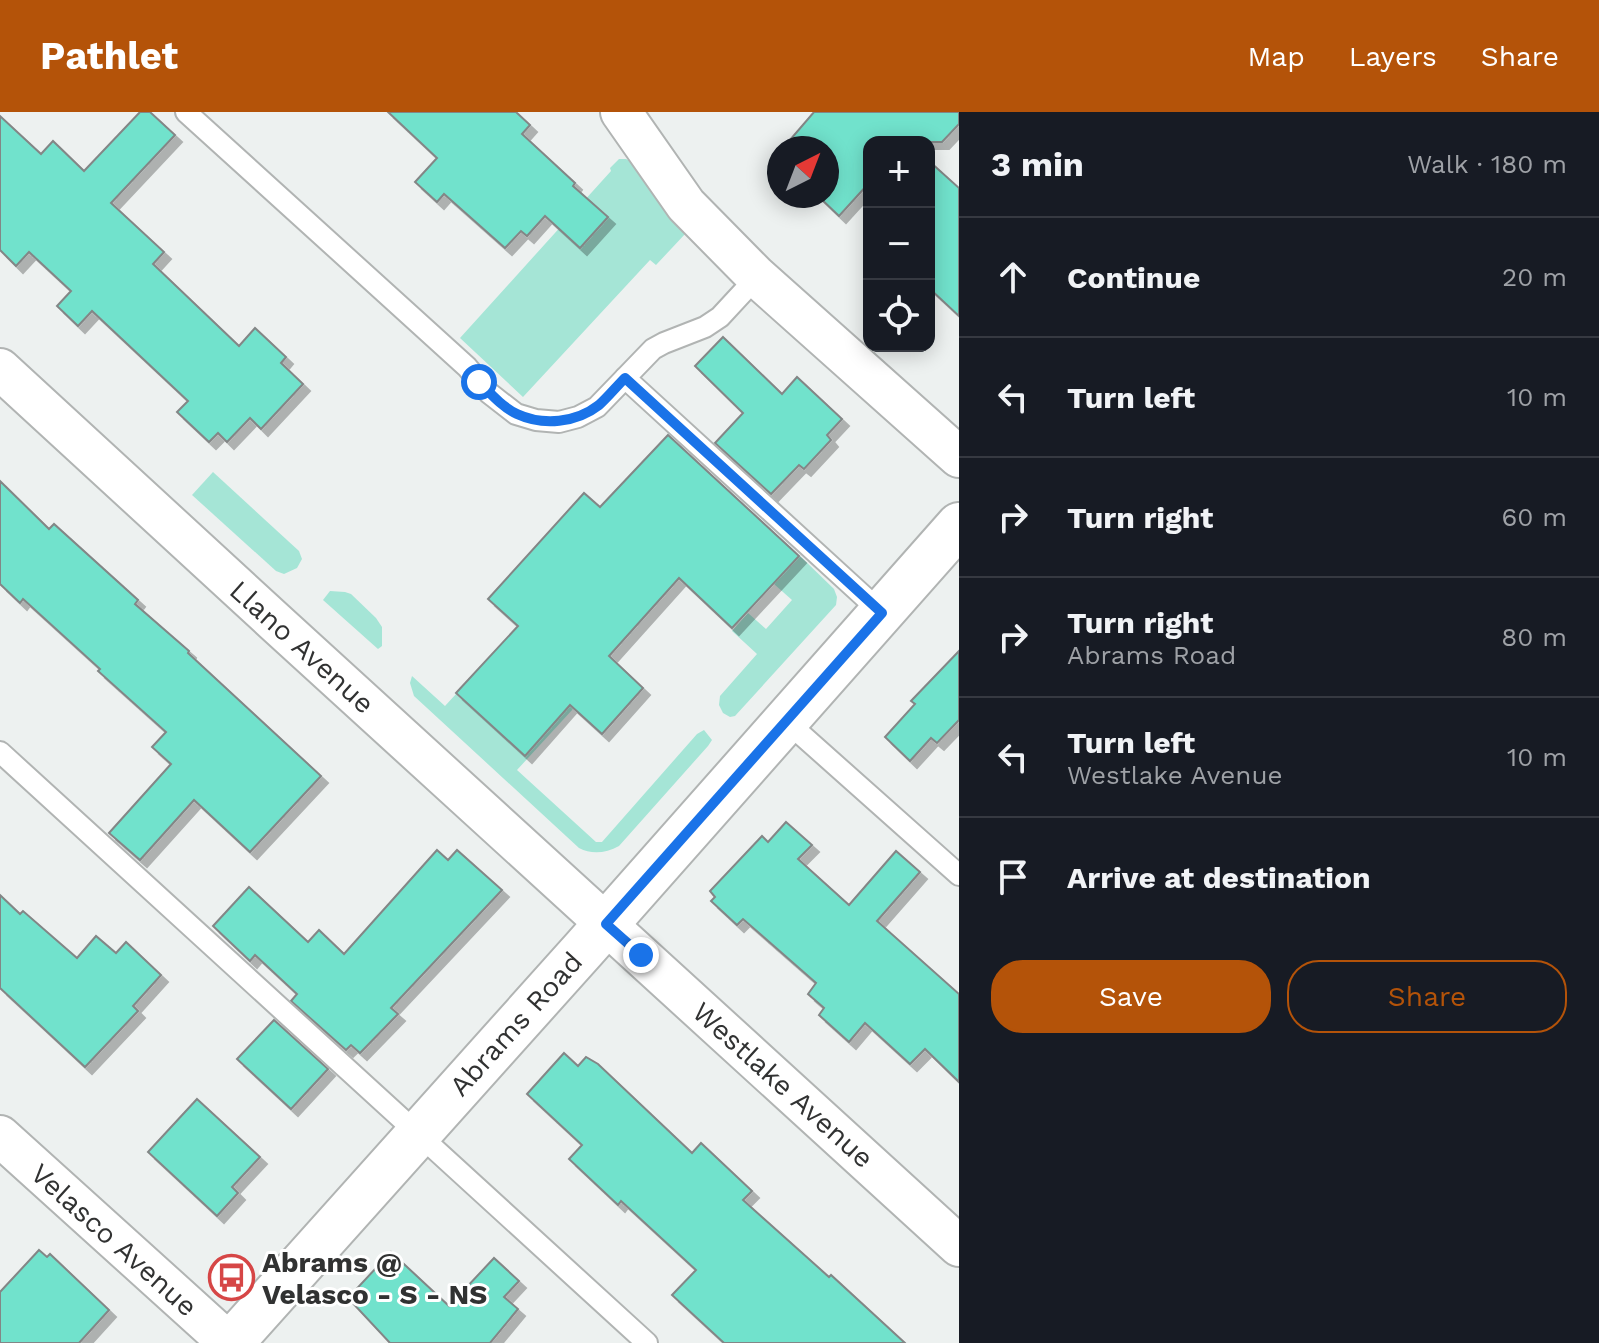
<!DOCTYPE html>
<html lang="en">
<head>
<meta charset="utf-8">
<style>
  body { margin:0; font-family:"Work Sans",sans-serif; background:#20242c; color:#f1f3f6 }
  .controls { position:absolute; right:24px; top:24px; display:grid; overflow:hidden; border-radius:16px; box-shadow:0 4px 20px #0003 }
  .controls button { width:72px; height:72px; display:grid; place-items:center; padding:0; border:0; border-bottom:2px solid #363941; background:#171b24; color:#f1f3f6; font:40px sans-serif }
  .compass { position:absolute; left:767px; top:24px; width:72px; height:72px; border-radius:50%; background:#171b24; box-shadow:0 4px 20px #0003; rotate:42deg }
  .stop { position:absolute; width:24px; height:24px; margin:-18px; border:6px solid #1a73e8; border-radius:50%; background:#fff }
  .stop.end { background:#1a73e8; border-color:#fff; box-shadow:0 2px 8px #0008 }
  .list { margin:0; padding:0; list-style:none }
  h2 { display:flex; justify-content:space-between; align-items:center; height:104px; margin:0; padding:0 32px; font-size:34px }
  h2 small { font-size:26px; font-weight:400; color:#9ea1a6 }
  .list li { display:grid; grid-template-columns:52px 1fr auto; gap:24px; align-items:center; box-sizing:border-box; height:120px; padding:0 32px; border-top:2px solid #363941 }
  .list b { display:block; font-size:30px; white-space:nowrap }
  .list p { margin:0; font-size:26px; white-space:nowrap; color:#9ea1a6 }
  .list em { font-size:26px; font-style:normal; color:#9ea1a6 }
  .actions { display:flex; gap:16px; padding:24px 32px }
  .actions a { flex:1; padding:18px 0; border:2px solid #b45309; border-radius:32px; text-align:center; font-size:28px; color:#b45309 }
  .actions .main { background:#b45309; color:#fff }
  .icon { flex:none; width:44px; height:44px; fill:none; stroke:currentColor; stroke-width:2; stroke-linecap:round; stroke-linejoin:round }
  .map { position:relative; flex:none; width:959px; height:1231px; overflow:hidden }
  header { display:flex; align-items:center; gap:48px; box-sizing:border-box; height:112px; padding:0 40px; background:#b45309; color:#fff }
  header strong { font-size:38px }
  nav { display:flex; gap:44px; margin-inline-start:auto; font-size:28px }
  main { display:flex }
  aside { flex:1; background:#171b24 }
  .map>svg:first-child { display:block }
  .green { fill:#a5e5d6 }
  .building { fill:#71e2cc; stroke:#838686; stroke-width:2; filter:url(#shadow) }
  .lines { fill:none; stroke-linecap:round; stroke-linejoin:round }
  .lane-casing { stroke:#b1b4b3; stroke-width:24 }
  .street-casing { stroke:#b1b4b3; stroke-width:44 }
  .secondary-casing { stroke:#b1b4b3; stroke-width:48 }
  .lane { stroke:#fff; stroke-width:20 }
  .street { stroke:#fff; stroke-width:40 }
  .secondary { stroke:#fff; stroke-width:44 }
  .route { stroke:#1a73e8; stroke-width:10 }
  .labels { text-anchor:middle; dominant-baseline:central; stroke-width:6; stroke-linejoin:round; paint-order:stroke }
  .street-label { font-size:28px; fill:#313232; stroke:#fff }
  .poi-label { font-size:28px; font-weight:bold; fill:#313232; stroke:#fff; text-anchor:start }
</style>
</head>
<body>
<header>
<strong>Pathlet</strong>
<nav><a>Map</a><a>Layers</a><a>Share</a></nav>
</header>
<main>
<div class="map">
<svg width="959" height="1231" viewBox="0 0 959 1231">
  <defs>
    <filter id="shadow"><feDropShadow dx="7" dy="7" stdDeviation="0" flood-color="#0004"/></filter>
  </defs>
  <rect width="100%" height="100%" fill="#edf1f0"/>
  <!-- green -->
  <g class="green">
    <path d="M 619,47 L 626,47 L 630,49 L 655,85 L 686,121 L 656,153 L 650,148 L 523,285 L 460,226 L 611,59 L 610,56 Z"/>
    <path d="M 213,360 L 299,439 L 302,447 L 297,456 L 284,462 L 276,459 L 192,383 Z"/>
    <path d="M 800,444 L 834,477 L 837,485 L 836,493 L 735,604 L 730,605 L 723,601 L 719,593 L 720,584 L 757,542 L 732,519 L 748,501 L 766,517 L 792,488 L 774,472 Z"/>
    <path d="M 330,479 L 345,480 L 351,482 L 376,506 L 382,515 L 382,534 L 378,537 L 323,488 Z"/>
    <path d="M 412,564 L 445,594 L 456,582 L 525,644 L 545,622 L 530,609 L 556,580 L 573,597 L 517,658 L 596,730 L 602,730 L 697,622 L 704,618 L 712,628 L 708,634 L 619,734 C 606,741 592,743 579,736 L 414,584 L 410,571 Z"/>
  </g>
  <!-- building -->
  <g class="building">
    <path d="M 140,0 L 150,0 L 175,23 L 111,91 L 164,140 L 153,152 L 239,234 L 255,216 L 286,245 L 281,251 L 303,272 L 261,317 L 250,306 L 227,330 L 218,321 L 209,330 L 177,300 L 188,289 L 92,199 L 78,214 L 57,194 L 71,179 L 29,140 L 16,154 L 0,138 L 0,4 L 41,42 L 53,29 L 84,59 Z"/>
    <path d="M 388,0 L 516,0 L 530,13 L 522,22 L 575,71 L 573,74 L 608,105 L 580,136 L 545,104 L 527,124 L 521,119 L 505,136 L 444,82 L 437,90 L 415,70 L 437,46 Z"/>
    <path d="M 814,0 L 959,0 L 959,12 L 942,30 L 869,30 L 869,71 L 839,104 L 818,84 L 827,84 L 827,36 L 783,36 Z"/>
    <path d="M 929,49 L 959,76 L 959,204 L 929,176 Z"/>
    <path d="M 723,225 L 782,282 L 797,265 L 842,307 L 827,323 L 831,328 L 804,357 L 799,353 L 771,382 L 715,331 L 743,301 L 695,254 Z"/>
    <path d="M 668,323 L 799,444 L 732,516 L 679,466 L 609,544 L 643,576 L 602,622 L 570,593 L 525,644 L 456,581 L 518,514 L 488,487 L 584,381 L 600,395 Z"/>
    <path d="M 0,369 L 49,417 L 54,412 L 138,488 L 135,492 L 189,539 L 188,541 L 321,664 L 250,740 L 194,688 L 140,748 L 109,721 L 171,652 L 152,635 L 166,620 L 98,559 L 100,557 L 23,487 L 20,491 L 0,472 Z"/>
    <path d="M 959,539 L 959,608 L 937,631 L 931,626 L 910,649 L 885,625 L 915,592 L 911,589 Z"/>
    <path d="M 786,710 L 812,733 L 798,747 L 849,793 L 896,739 L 920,760 L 877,809 L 959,882 L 959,970 L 925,937 L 910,952 L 865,911 L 849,930 L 819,903 L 824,896 L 808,882 L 816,871 L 743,807 L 737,813 L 711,789 L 715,785 L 710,779 L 762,724 L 768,730 Z"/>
    <path d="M 437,738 L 448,748 L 457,738 L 502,778 L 391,896 L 398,902 L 360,941 L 351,933 L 346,938 L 291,889 L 297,882 L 255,843 L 250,849 L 213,814 L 249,775 L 308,830 L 319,818 L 344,842 Z"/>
    <path d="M 0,783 L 20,802 L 23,799 L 77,846 L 96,824 L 116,841 L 126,830 L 161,863 L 133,894 L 138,899 L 85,955 L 0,876 Z"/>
    <path d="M 274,908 L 328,957 L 291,997 L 237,947 Z"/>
    <path d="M 564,941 L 578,954 L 586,945 L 598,952 L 692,1041 L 701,1031 L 752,1079 L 743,1088 L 829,1165 L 831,1163 L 905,1231 L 724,1231 L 672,1183 L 696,1158 L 621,1089 L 618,1093 L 569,1047 L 582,1033 L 527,982 Z"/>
    <path d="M 197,987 L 260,1045 L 232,1075 L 238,1081 L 217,1104 L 148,1040 Z"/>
    <path d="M 39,1138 L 47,1145 L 50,1142 L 109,1198 L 79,1231 L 0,1231 L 0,1180 Z"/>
    <path d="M 391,1140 L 449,1194 L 494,1146 L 519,1169 L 504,1185 L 518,1197 L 490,1231 L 390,1231 L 348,1186 Z"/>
  </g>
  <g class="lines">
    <defs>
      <g id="lane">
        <path d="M 186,0 L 467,255 L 489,281 L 516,302 L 536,308 L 559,310 L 578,305 L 597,295 L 653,237 L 664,231 L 705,215 L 720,205 L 757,165"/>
        <path d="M 625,266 L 882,501"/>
        <path d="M 786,609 L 959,763"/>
        <path d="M 0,640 L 647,1231"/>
      </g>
      <g id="street">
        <path d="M 621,0 L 686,93 L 756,164 L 959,345"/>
        <path d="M 0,257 L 274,509 L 959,1134"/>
        <path d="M 0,1024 L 229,1231"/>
      </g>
      <path id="secondary" d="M 231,1231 L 584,837 L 959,413"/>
    </defs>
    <!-- lane casing -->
    <use href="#lane" class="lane-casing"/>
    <!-- street casing -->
    <use href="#street" class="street-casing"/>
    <!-- secondary casing -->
    <use href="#secondary" class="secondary-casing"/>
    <!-- lane -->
    <use href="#lane" class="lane"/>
    <!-- street -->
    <use href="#street" class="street"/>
    <!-- secondary -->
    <use href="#secondary" class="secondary"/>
  </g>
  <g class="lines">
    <!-- route -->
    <path class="route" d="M 479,270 C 490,281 502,295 517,302 C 543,314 576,311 599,293 C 608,285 616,275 625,266 L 882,501 L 606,812 L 641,843"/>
  </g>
  <!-- icons -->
  <defs>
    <symbol id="bus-ring" viewBox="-11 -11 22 22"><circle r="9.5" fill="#fff" stroke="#d64646" stroke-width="1.5"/><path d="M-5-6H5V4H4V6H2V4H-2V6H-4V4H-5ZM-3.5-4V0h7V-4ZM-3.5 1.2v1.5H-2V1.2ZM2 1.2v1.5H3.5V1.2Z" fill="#d64646"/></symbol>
  </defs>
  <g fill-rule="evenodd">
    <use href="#bus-ring" x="206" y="1140" width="51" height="51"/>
  </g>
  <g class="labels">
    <!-- street labels -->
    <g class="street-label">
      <text transform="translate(302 535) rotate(42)">Llano Avenue</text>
      <text transform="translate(516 912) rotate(-48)">Abrams Road</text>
      <text transform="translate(783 973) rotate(42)">Westlake Avenue</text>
      <text transform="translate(114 1128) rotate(42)">Velasco Avenue</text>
    </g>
    <!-- poi labels -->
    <g class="poi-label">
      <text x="262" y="1150">Abrams @<tspan x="262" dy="32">Velasco - S - NS</tspan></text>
    </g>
  </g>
</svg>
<div class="controls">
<button>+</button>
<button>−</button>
<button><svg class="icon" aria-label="locate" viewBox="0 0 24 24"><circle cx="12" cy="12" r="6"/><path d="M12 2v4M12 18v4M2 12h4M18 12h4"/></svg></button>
</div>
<svg class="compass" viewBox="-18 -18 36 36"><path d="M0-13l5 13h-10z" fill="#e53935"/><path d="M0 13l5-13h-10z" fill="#9ea1a6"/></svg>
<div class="stop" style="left:479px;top:270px"></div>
<div class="stop end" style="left:641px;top:843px"></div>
</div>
<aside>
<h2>3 min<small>Walk · 180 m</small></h2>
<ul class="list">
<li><svg class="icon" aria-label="ahead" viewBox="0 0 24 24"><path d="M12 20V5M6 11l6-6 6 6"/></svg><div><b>Continue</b></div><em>20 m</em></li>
<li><svg class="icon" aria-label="left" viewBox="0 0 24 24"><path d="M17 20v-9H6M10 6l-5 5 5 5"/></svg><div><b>Turn left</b></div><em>10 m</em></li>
<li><svg class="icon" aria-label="right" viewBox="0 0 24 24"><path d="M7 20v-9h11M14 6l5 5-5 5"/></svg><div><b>Turn right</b></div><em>60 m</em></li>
<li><svg class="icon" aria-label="right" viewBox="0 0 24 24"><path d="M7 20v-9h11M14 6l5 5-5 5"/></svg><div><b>Turn right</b><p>Abrams Road</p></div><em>80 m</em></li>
<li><svg class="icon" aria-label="left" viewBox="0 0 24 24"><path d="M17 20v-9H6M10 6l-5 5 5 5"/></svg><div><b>Turn left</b><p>Westlake Avenue</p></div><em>10 m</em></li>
<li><svg class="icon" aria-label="arrive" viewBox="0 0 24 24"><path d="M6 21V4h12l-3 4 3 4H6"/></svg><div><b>Arrive at destination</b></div></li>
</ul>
<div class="actions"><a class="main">Save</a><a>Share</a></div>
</aside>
</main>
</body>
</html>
